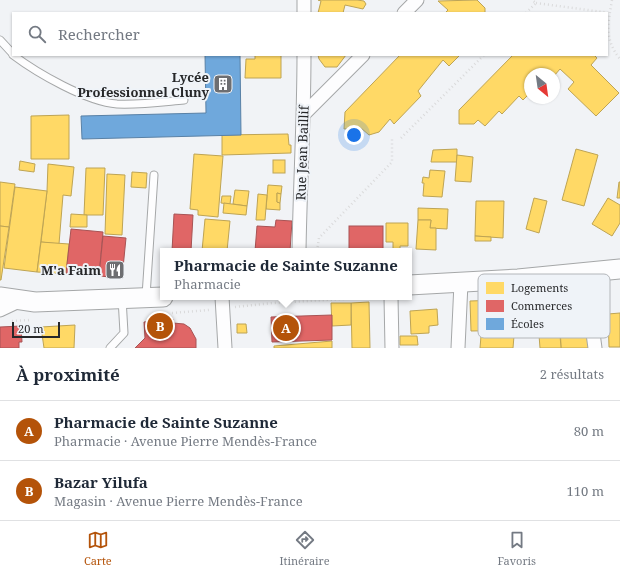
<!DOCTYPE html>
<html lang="fr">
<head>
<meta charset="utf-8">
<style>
  body { margin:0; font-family:"Noto Serif",serif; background:#f2f2f3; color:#1f2937 }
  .compass { position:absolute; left:524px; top:68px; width:36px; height:36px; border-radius:50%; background:#fff; box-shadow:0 1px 3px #0004; rotate:151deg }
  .scale { position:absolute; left:12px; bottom:10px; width:48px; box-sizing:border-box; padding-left:4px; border:2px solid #262729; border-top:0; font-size:11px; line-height:14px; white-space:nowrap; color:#262729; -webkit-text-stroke:3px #eff3f8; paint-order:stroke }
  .you { position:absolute; left:354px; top:135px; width:14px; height:14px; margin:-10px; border:3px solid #fff; border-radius:50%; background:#1a73e8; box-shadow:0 0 0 6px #1a73e833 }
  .badge { display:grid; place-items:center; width:26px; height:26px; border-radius:50%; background:#b45309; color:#fff; font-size:13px; font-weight:700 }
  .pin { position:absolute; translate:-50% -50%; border:2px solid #fff; box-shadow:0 1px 4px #0006 }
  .popup { position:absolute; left:160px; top:248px; width:252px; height:52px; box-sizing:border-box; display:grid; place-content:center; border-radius:0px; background:#fff; filter:drop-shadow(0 1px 3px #0005); font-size:13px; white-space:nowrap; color:#747a83 }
  .popup b { font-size:15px; color:#1f2937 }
  .popup::after { content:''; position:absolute; left:50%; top:100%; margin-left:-8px; border:8px solid transparent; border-top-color:#fff }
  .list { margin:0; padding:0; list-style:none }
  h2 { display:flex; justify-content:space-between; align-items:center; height:52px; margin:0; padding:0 16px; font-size:17px }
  h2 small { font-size:13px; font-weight:400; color:#747a83 }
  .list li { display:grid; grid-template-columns:26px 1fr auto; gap:12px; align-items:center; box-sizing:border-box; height:60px; padding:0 16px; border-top:1px solid #e0e1e3 }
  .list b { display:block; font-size:15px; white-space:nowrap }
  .list p { margin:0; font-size:13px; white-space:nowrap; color:#747a83 }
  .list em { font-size:13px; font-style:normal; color:#747a83 }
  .icon { flex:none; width:22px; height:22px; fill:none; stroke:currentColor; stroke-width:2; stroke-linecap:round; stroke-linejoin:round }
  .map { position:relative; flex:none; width:620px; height:348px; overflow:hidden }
  .search { position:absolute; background:#fff; box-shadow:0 1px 3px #0004; left:12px; right:12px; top:12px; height:44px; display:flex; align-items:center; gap:10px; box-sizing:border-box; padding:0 14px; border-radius:0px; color:#747a83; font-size:15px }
  .sheet { height:172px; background:#fff }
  nav { display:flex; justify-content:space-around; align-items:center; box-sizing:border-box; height:56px; border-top:1px solid #e0e1e3; background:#fff; font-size:11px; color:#747a83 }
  nav a { display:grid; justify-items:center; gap:2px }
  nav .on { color:#b45309 }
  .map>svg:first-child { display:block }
  .homes { fill:#ffd966; stroke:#bea454 }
  .shops { fill:#e06666; stroke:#a85354 }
  .schools { fill:#6fa8dc; stroke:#5981a6 }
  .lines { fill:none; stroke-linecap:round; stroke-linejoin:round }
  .service-casing { stroke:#a5a7a8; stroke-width:9 }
  .minor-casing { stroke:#a5a7a8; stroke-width:15 }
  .secondary-casing { stroke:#a5a7a8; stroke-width:21 }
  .path { stroke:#dadadb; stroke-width:2.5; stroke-dasharray:1 3; stroke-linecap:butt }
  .service { stroke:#fdfdfe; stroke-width:7 }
  .minor { stroke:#fdfdfe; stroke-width:13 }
  .secondary { stroke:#fdfdfe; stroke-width:19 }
  .labels { text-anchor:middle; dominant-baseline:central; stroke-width:4; stroke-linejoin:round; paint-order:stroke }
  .poi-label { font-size:13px; font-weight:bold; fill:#262729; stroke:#eff3f8; text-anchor:end }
  .street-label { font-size:13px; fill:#262729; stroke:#eff3f8 }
  .key { fill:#eff3f8; stroke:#b3b6ba; stroke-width:1 }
  .key-label { font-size:11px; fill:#262729 }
</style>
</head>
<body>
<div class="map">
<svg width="620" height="348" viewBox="0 0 620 348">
  <rect width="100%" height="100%" fill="#f1f3f6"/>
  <!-- homes -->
  <g class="homes">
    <path d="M 318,0 L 357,0 L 364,1 L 366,4 L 363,9 L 345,5 L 343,13 L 318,13 L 321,1 Z"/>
    <path d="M 477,0 L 485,8 L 485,13 L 445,13 L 448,10 L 438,1 Z"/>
    <path d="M 255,55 L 281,55 L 281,78 L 245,78 L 246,59 L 255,59 Z"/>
    <path d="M 318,55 L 346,55 L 337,67 L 325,67 L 319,59 Z"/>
    <path d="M 400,55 L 460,55 L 449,66 L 443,60 L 418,91 L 421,96 L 394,124 L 390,119 L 379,132 L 369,135 L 361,128 L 344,129 L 345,112 Z"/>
    <path d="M 513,55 L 594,55 L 597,58 L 591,65 L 619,93 L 596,116 L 568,89 L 574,82 L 560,69 L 554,76 L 554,74 L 530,74 L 530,93 L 523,100 L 519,96 L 502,114 L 499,111 L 485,126 L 478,120 L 474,124 L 459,124 L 459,110 Z"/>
    <path d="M 69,115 L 69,159 L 31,159 L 31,116 Z"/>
    <path d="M 288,134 L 289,145 L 291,145 L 291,153 L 222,155 L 222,135 Z"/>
    <path d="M 457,149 L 457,162 L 431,162 L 433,150 Z"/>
    <path d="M 576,149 L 598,155 L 584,206 L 562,200 Z"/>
    <path d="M 194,154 L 223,156 L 218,217 L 198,215 L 198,210 L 190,209 Z"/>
    <path d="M 457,155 L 473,157 L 471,182 L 455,181 Z"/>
    <rect x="273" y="160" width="12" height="13"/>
    <path d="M 20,161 L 35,164 L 34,172 L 19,170 Z"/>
    <path d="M 48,164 L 74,167 L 71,196 L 63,195 L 59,244 L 41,242 L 47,191 Z"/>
    <path d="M 86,168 L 105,168 L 103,215 L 84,215 Z"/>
    <path d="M 430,170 L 445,171 L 442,197 L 423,196 L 424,183 L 422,183 L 423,177 L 429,178 Z"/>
    <path d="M 132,172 L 147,173 L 146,188 L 131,187 Z"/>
    <path d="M 107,174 L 125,175 L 122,235 L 105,234 Z"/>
    <path d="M 0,182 L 15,184 L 9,227 L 0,226 Z"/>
    <path d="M 619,182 L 620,182 L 620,198 L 617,198 Z"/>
    <path d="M 268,185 L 282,186 L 281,194 L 277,193 L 277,202 L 280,203 L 280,210 L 266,209 Z"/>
    <path d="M 15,187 L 47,191 L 37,272 L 4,268 Z"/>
    <path d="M 235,190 L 249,191 L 247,206 L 233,204 Z"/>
    <path d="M 277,193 L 281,194 L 280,203 L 277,202 Z"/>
    <path d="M 258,194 L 267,195 L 265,220 L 256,220 Z"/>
    <path d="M 222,196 L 231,196 L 230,204 L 221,203 Z"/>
    <path d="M 534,198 L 547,201 L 539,233 L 526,229 Z"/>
    <path d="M 608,198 L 620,205 L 620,223 L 612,236 L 592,224 Z"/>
    <path d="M 476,201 L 504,201 L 503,238 L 475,236 Z"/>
    <path d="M 224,203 L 247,206 L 246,215 L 223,213 Z"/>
    <path d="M 418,208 L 448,209 L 447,229 L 430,228 L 431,220 L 418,220 Z"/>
    <path d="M 71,214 L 87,215 L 87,227 L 70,227 Z"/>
    <path d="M 205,219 L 230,221 L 227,251 L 202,251 Z"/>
    <path d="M 418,220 L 431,220 L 430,228 L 436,228 L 436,250 L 416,249 Z"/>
    <path d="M 386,223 L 408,223 L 408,246 L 400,246 L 400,250 L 393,250 L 393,242 L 386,242 Z"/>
    <path d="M 0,226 L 9,227 L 1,280 L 0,280 Z"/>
    <path d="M 475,236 L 491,237 L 491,241 L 475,241 Z"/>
    <path d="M 41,242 L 69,244 L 66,274 L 37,272 Z"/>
    <path d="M 527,299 L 528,330 L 471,331 L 470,301 Z"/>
    <path d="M 369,302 L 370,348 L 352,348 L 351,303 Z"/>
    <path d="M 331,303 L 351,303 L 351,325 L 332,326 Z"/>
    <path d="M 437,309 L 438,325 L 429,326 L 429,333 L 411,334 L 410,311 Z"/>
    <path d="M 620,313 L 620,347 L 609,347 L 608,314 Z"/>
    <path d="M 583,320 L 583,329 L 588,329 L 589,348 L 561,348 L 560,321 Z"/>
    <path d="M 237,324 L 246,324 L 247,333 L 237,333 Z"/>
    <path d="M 75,325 L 74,348 L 44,348 L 41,327 Z"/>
    <path d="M 539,335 L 560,335 L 561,348 L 540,348 Z"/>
    <path d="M 400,336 L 417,336 L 418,345 L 400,345 Z"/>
    <path d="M 481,336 L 514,336 L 513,348 L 480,348 Z"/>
    <path d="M 332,341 L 332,348 L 274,348 L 274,346 Z"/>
  </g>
  <!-- shops -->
  <g class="shops">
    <path d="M 174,214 L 193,215 L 191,251 L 172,251 Z"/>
    <path d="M 276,220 L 292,221 L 290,251 L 255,251 L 257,226 L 275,227 Z"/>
    <rect x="349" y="226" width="34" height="25"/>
    <path d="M 71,229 L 103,232 L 99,276 L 66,273 Z"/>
    <path d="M 103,236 L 126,238 L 122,278 L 99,276 Z"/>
    <path d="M 332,315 L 332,340 L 272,342 L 271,317 Z"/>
    <path d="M 173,319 L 173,323 L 184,324 L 190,328 L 196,339 L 196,348 L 135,348 L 145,338 L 144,322 Z"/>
    <path d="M 21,326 L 22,342 L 19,342 L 19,348 L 0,348 L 0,327 Z"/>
  </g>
  <!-- schools -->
  <path class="schools" d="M 205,55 L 240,55 L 241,135 L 82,139 L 81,116 L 206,113 Z"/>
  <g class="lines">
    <defs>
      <g id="service">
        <path d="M 0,40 L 13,54"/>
        <path d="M 13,55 C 37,73 87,102 117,104 C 140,105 162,102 184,100"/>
        <path d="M 146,296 L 154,175"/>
        <path d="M 110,348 L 124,333 L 122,298"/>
      </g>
      <g id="minor">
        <path d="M 304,0 L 304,13"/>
        <path d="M 404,13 L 417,0"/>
        <path d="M 304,114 L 363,55"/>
        <path d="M 299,251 C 300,186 304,120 304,55"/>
        <path d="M 588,296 L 595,348"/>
        <path d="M 222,297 L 225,348"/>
        <path d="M 391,297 L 392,348"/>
        <path d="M 0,310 L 19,301"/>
        <path d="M 458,348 L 461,283"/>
      </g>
      <g id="secondary">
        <path d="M 409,285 L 518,279 L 620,269"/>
        <path d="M 0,297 L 35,302 L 163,297"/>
      </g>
    </defs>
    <!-- service casing -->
    <use href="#service" class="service-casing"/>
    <!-- minor casing -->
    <use href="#minor" class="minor-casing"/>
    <!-- secondary casing -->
    <use href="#secondary" class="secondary-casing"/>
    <!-- path -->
    <g class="path">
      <path d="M 612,0 C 608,24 604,39 620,59"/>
      <path d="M 536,3 L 610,13"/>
      <path d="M 526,13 L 536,3 L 532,0"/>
      <path d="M 401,138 L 484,55"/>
      <path d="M 317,251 L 319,238 L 392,162 L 392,139"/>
      <path d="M 235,307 L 273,303 L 378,297"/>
      <path d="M 172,313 L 209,310"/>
      <path d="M 12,321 L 31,320"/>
    </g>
    <!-- service -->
    <use href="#service" class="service"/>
    <!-- minor -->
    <use href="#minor" class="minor"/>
    <!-- secondary -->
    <use href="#secondary" class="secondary"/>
  </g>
  <!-- icons -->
  <defs>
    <symbol id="building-square" viewBox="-11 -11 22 22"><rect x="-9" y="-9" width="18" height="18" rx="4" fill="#6d6e71" stroke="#eff3f8"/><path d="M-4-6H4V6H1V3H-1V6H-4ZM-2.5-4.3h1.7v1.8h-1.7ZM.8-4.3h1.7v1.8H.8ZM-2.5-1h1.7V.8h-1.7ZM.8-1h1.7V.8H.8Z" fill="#fff"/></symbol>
    <symbol id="restaurant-square" viewBox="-11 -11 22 22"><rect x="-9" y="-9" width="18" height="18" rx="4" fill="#6d6e71" stroke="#eff3f8"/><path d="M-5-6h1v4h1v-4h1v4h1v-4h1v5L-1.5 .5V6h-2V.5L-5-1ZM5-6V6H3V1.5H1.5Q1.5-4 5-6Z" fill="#fff"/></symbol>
  </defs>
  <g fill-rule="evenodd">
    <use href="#building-square" x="212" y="73" width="22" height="22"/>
    <use href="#restaurant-square" x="104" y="259" width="22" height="22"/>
  </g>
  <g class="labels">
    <!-- poi labels -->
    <g class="poi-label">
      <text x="209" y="77">Lycée<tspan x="209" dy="15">Professionnel Cluny</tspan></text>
      <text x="101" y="270">M'a Faim</text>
    </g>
    <!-- street labels -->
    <g class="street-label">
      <text transform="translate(302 153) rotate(-88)">Rue Jean Baillif</text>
    </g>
  </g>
  <!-- legend -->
  <rect x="478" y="274" width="132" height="64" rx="6" class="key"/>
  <rect x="486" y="282" width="18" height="12" fill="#ffd966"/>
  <rect x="486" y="300" width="18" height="12" fill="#e06666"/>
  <rect x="486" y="318" width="18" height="12" fill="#6fa8dc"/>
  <g class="key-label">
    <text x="511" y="292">Logements</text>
    <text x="511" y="310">Commerces</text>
    <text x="511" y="328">Écoles</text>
  </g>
</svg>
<svg class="compass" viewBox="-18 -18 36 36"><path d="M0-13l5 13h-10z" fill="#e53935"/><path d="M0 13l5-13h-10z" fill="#747a83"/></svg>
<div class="scale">20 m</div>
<div class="you"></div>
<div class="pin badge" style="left:286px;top:328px">A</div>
<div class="popup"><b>Pharmacie de Sainte Suzanne</b>Pharmacie</div>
<div class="pin badge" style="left:160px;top:326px">B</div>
<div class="search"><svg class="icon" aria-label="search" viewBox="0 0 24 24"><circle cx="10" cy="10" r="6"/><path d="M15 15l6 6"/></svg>Rechercher</div>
</div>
<section class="sheet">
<h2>À proximité<small>2 résultats</small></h2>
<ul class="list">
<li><span class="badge">A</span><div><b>Pharmacie de Sainte Suzanne</b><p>Pharmacie · Avenue Pierre Mendès-France</p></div><em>80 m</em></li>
<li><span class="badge">B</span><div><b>Bazar Yilufa</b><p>Magasin · Avenue Pierre Mendès-France</p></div><em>110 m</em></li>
</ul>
</section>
<nav>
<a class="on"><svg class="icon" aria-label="map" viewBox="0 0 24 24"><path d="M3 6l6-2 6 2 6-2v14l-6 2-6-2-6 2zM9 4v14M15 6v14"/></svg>Carte</a>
<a><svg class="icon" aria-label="directions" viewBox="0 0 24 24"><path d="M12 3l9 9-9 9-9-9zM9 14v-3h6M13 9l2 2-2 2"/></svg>Itinéraire</a>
<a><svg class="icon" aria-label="saved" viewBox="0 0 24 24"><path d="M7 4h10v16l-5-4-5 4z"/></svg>Favoris</a>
</nav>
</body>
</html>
